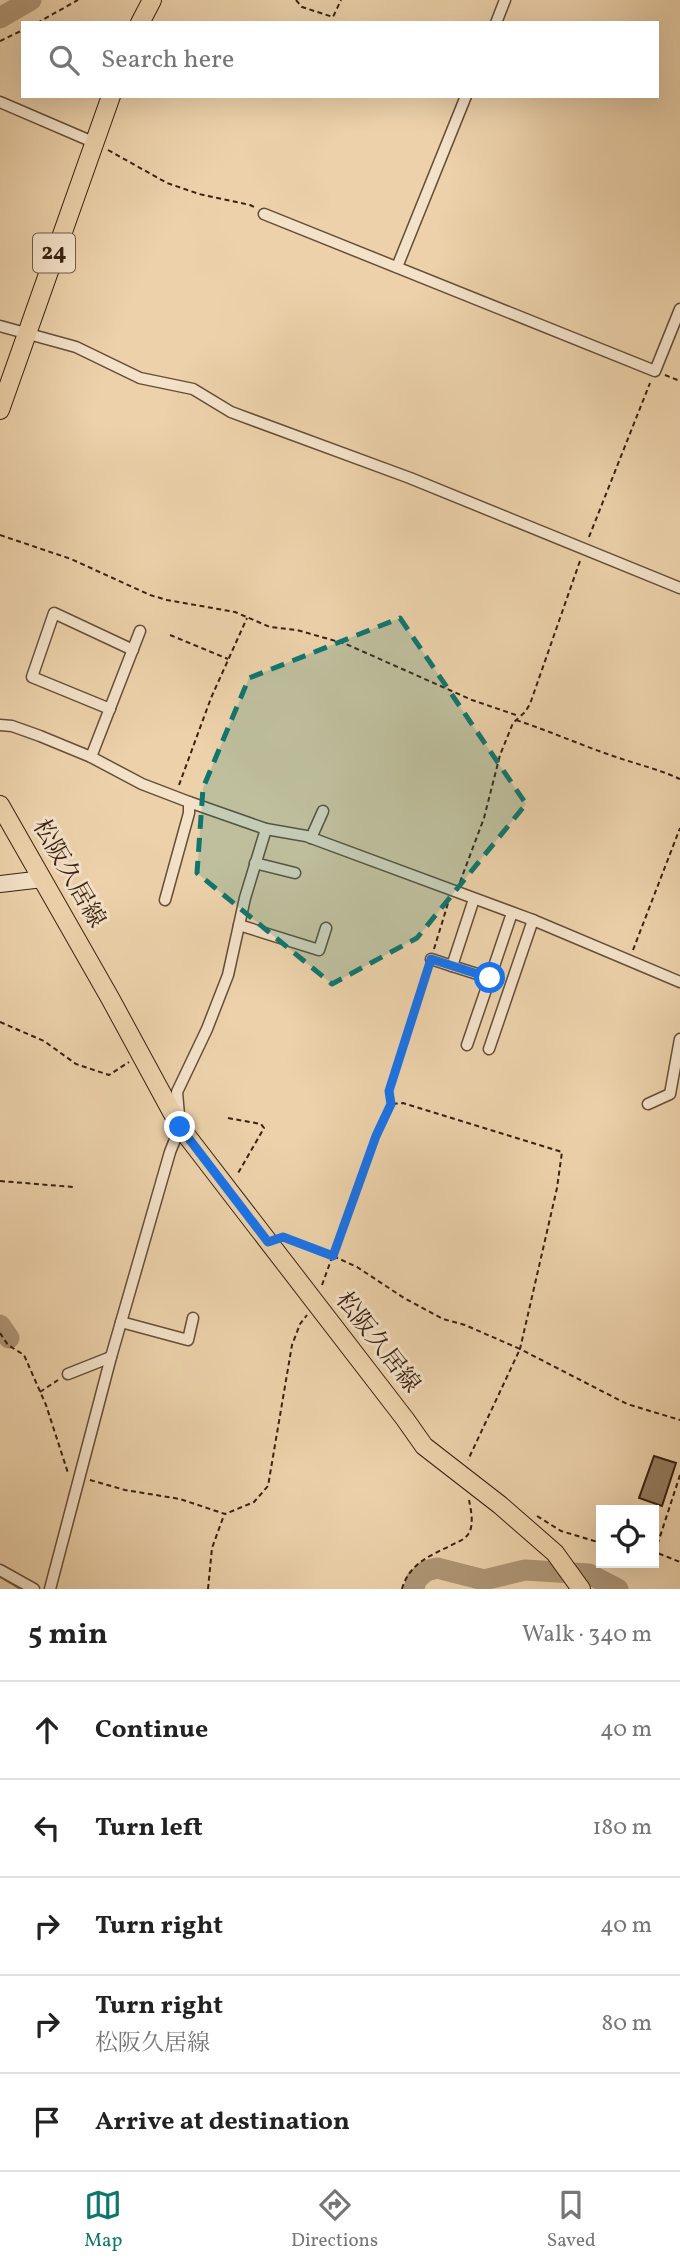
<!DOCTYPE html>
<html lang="en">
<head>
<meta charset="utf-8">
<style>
  body { margin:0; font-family:Vollkorn,"Noto Serif JP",serif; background:#f6f6f6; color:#222 }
  .controls { position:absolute; right:21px; bottom:21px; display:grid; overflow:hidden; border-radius:0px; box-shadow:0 7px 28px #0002 }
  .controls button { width:63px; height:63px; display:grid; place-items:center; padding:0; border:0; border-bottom:2px solid #e0e0e0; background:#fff; color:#222; font:35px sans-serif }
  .stop { position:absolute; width:21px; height:21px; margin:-16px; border:5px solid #1a73e8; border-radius:50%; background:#fff }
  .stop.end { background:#1a73e8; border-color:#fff; box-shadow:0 2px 7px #0008 }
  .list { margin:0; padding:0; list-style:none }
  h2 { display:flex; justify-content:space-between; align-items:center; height:91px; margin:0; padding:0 28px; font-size:30px }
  h2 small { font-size:23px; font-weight:400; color:#767676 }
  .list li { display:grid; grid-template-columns:46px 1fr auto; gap:21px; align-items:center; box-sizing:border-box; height:98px; padding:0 28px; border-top:2px solid #e0e0e0 }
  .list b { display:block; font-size:26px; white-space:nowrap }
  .list p { margin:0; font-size:23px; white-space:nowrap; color:#767676 }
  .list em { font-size:23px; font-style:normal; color:#767676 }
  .icon { flex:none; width:38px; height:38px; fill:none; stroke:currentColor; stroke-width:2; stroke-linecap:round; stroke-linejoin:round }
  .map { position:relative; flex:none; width:680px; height:1589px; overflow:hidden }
  .search { position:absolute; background:#fff; box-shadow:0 7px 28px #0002; left:21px; right:21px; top:21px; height:77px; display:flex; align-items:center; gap:18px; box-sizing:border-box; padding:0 24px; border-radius:0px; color:#767676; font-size:26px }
  .sheet { height:581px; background:#fff }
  nav { display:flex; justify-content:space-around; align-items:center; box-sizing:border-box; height:98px; border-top:2px solid #e0e0e0; background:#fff; font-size:19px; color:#767676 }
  nav a { display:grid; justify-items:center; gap:4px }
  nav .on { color:#0f766e }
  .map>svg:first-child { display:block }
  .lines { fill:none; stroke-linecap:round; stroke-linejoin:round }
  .stream { stroke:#7f684e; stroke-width:3.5 }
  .river { stroke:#af9676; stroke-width:21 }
  .building { fill:#967d61; stroke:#382211; stroke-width:2 }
  .street-casing { stroke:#654e37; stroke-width:13 }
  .secondary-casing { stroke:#382211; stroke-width:18 }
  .primary-casing { stroke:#382211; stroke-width:20 }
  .path { stroke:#382211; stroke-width:2; stroke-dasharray:5 3.5; stroke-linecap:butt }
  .street { stroke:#f3e1c8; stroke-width:10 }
  .secondary { stroke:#f3e1c8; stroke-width:16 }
  .primary { stroke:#ecd1aa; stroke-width:18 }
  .route { stroke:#1a73e8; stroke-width:9 }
  .marked { fill:#0f766e; fill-opacity:0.2; stroke:#0f766e; stroke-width:5; stroke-dasharray:14 9; stroke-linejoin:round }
  .labels { text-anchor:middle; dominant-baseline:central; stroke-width:6; stroke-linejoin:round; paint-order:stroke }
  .shield { fill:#f3e1c8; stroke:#705b48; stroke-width:2 }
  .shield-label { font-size:23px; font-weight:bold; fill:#382211 }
  .street-label { font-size:24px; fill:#382211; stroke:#f3e1c8 }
</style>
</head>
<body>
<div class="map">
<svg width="680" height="1589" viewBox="0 0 680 1589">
  <rect width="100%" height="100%" fill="#ecd1aa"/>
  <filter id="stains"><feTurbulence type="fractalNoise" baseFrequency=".00286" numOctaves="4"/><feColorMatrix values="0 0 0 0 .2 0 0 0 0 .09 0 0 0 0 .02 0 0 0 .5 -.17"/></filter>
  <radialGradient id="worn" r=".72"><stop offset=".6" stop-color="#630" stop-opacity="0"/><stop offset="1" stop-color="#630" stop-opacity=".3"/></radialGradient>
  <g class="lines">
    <!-- stream -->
    <path class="stream" d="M 0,1576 L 22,1589"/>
    <!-- river -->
    <g class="river">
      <path d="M 0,18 L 31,0"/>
      <path d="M 0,1325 L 9,1338"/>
      <path d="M 414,1589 L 416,1580 L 426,1571 L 437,1568 L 484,1580 L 525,1570 L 589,1574 L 618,1589"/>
    </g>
  </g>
  <!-- building -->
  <path class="building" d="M 654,1456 L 676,1463 L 662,1506 L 639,1498 Z"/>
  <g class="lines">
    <defs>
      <g id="street">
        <path d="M 496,23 L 505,0"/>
        <path d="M 0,102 L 93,142"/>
        <path d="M 264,214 L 655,371 L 680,309"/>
        <path d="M 397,267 L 466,96"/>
        <path d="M 0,326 L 76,347 L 140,378 L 193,389 L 231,412 L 410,478 L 680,588"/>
        <path d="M 110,709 L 32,677 L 54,613 L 133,650"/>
        <path d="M 0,725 L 12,726 L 40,736 L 91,757 L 142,784 L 189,802 L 266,829 L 306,836 L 533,920 L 680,982"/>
        <path d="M 91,757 L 140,631"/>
        <path d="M 311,838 L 323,811"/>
        <path d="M 255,863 L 295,873"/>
        <path d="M 165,900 L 189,813 L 189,802"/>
        <path d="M 239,925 L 319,950 L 326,928"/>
        <path d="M 431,959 L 452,966 L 474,899"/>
        <path d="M 452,966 L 490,978 L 512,913"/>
        <path d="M 467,1045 L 490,978"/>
        <path d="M 489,1049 L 533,920"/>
        <path d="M 648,1104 L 670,1094 L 680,1039"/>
        <path d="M 121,1322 L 188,1340 L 193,1318"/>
        <path d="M 68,1374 L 111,1357"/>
        <path d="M 0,1570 L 34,1589"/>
        <path d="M 50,1589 L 111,1357 L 170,1152 L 180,1127 L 177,1092 L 207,1029 L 228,975 L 245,898 L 266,829"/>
      </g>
      <path id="secondary" d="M 0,884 L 43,879"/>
      <g id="primary">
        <path d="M 140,23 L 152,0"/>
        <path d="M 0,410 L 111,96"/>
        <path d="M 0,805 L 110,998 L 180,1127 L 405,1419 L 424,1446 L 500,1505 L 555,1553 L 581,1589"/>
      </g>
    </defs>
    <!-- street casing -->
    <use href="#street" class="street-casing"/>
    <!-- secondary casing -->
    <use href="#secondary" class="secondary-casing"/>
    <!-- primary casing -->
    <use href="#primary" class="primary-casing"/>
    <!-- path -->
    <g class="path">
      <path d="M 296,0 L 302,7 L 333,17 L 341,0"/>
      <path d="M 37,23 L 78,0"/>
      <path d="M 0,41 L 23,30"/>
      <path d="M 108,150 L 167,183 L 199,194 L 250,205 L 254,207"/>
      <path d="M 665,375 L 680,381"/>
      <path d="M 0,535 L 71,559 L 150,595 L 167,600 L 235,612 L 270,627 L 297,630 L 346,644 L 472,700 L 519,716"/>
      <path d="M 589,537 L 650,383"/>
      <path d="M 170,635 L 228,659"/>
      <path d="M 516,720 C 549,731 581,745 613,756 C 636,764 658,769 680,779"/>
      <path d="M 179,785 L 211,698 L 247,618"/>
      <path d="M 460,882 L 484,818 L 500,755 L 513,723 L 525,712 L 530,704 L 581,558"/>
      <path d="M 434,949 L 449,900"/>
      <path d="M 633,950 L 680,828"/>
      <path d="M 0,1022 L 44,1041 L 76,1064 L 109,1075 L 129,1062"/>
      <path d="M 391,1102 L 389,1091 L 427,971"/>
      <path d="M 228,1118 L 261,1124 L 264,1128 L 237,1175"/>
      <path d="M 0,1181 L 73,1187"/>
      <path d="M 286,1238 L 309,1245 L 357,1267 L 404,1298 L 443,1319 L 465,1325 L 520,1349 L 468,1460"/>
      <path d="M 322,1285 L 376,1136 L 391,1104 L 403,1103 L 562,1152 L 557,1188 L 520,1349 L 627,1404 L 680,1420"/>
      <path d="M 0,1333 L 8,1345 L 24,1355 L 46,1405 L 68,1473"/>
      <path d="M 40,1392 L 58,1380"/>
      <path d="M 680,1475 L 655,1552 L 680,1562"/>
      <path d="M 90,1480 L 125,1490 L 180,1499 L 225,1514 L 254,1502 L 268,1486 L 292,1345 L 300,1324 L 307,1315"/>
      <path d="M 537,1516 L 561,1531 L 601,1543"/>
      <path d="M 208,1589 L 212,1548 L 224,1515"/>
      <path d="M 402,1589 C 409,1564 429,1556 450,1546 C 457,1542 465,1540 469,1533 C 474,1524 471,1510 469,1500"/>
    </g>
    <!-- street -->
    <use href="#street" class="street"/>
    <!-- secondary -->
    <use href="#secondary" class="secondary"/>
    <!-- primary -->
    <use href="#primary" class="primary"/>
  </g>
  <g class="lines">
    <!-- route -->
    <path class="route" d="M 180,1127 L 268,1242 L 283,1237 L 333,1256 L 376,1136 L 391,1104 L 389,1091 L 431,959 L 490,978"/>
  </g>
  <!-- marked area -->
  <path class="marked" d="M 400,618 L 526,804 L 417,938 L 332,984 L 197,873 L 203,788 L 249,678 Z"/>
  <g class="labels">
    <!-- shield labels -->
    <rect class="shield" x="33" y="233.5" width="42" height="39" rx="5"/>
    <g class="shield-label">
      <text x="54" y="253">24</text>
    </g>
    <!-- street labels -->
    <g class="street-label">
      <text transform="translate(68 874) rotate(60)">松阪久居線</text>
      <text transform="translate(377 1343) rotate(52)">松阪久居線</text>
    </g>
  </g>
  <rect width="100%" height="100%" filter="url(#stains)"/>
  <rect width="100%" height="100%" fill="url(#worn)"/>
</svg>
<div class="controls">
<button><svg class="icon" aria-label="locate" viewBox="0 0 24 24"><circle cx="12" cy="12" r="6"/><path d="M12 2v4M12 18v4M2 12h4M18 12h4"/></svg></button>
</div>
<div class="stop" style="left:490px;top:978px"></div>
<div class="stop end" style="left:180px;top:1127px"></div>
<div class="search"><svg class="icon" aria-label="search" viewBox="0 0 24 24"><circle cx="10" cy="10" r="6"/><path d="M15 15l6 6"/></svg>Search here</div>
</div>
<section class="sheet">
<h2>5 min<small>Walk · 340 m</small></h2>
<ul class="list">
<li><svg class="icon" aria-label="ahead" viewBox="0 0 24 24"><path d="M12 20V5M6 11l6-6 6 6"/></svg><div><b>Continue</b></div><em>40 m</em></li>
<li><svg class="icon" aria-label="left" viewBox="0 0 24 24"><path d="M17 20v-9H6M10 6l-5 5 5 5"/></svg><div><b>Turn left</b></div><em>180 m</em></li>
<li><svg class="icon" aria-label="right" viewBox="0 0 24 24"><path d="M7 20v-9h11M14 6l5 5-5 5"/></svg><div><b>Turn right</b></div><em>40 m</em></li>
<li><svg class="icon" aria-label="right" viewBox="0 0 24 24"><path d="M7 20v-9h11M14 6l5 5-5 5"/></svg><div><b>Turn right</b><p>松阪久居線</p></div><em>80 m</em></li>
<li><svg class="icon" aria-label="arrive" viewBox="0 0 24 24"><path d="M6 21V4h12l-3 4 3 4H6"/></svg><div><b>Arrive at destination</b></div></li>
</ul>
</section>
<nav>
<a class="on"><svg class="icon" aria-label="map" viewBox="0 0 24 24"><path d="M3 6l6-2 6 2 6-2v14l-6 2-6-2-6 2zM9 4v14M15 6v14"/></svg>Map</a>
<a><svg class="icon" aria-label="directions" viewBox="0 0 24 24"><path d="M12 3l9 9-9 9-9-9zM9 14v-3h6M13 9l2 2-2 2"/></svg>Directions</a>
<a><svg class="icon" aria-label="saved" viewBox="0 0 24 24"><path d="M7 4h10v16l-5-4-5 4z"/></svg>Saved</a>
</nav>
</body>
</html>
